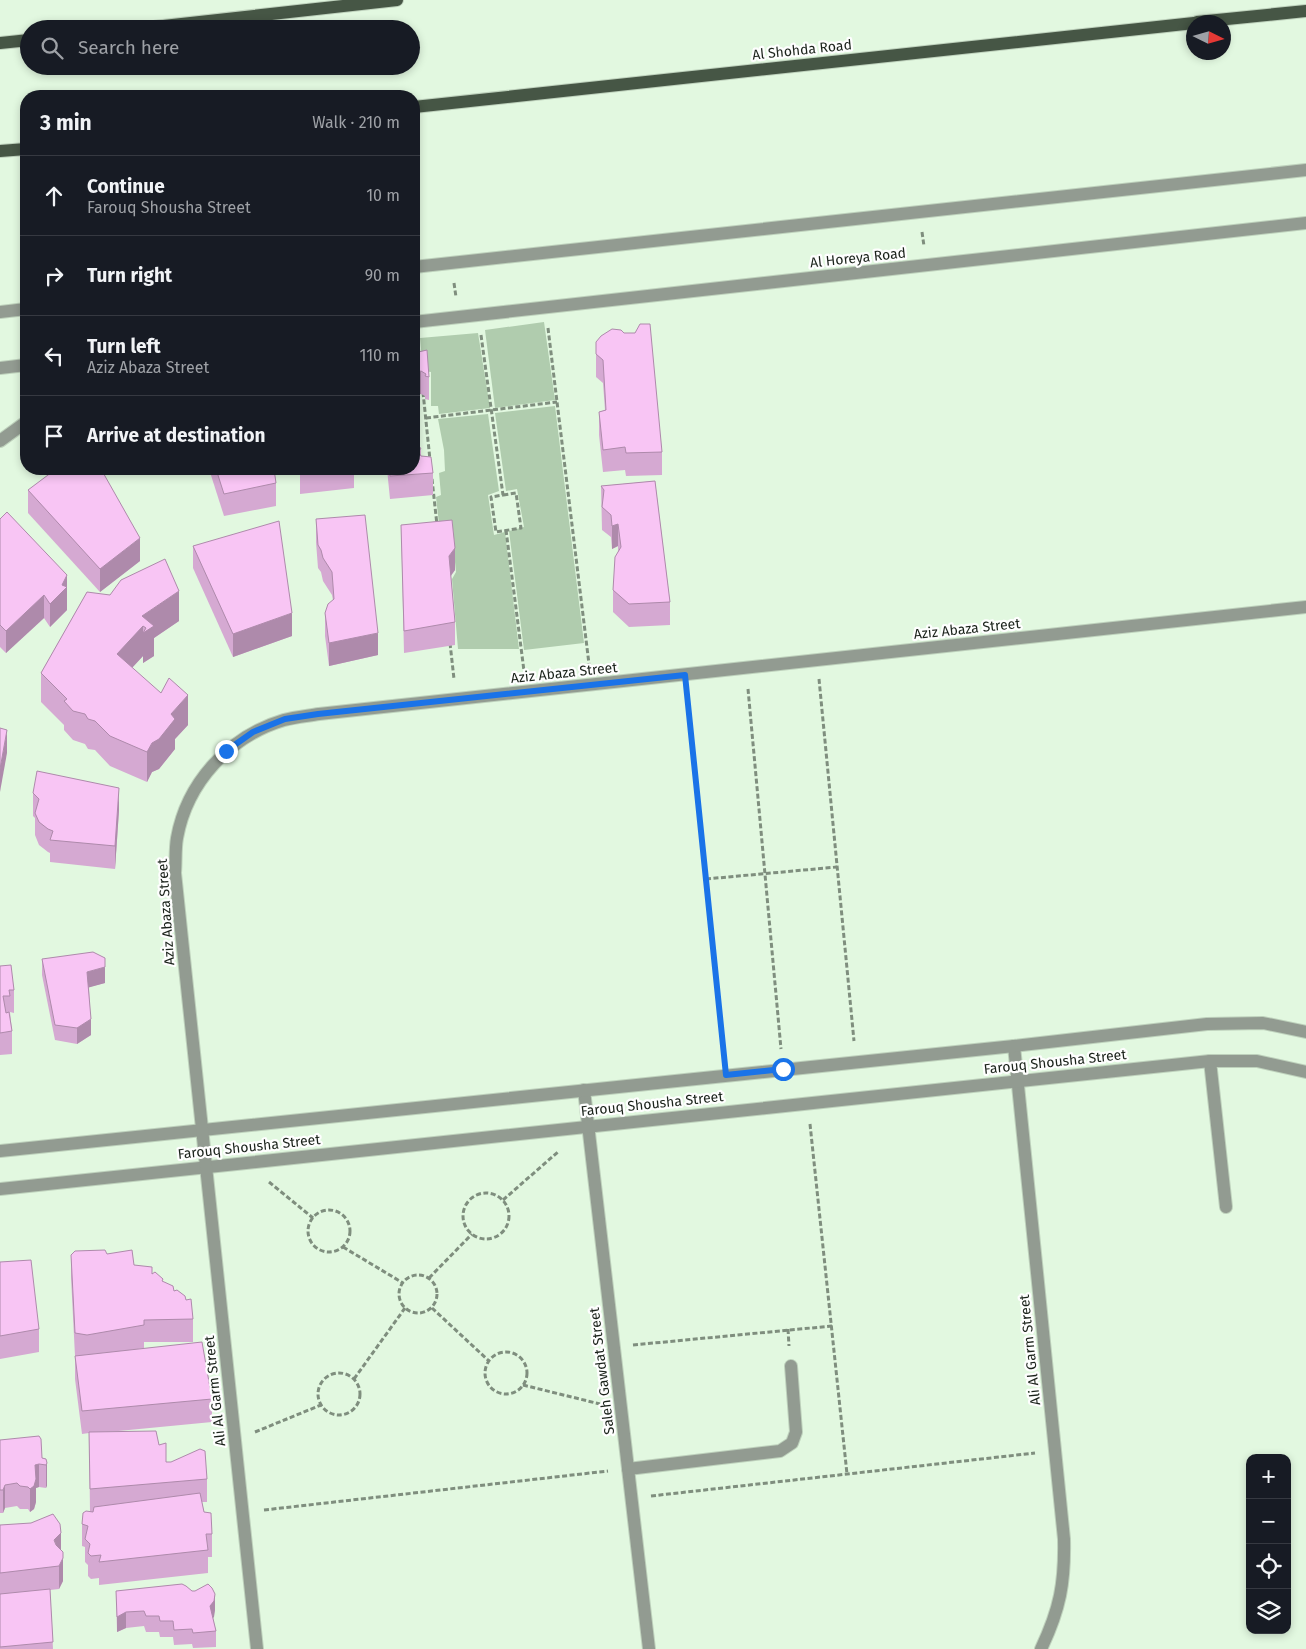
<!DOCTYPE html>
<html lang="en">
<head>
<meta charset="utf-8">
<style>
  body { margin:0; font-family:"Fira Sans",sans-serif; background:#20242c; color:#f1f3f6 }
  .controls { position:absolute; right:15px; bottom:15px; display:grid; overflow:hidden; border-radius:10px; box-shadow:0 2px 8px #0003 }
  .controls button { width:45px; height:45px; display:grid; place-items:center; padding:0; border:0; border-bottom:1px solid #363941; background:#171b24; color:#f1f3f6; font:25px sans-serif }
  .compass { position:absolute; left:1186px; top:15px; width:45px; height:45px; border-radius:50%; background:#171b24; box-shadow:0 2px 8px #0003; rotate:95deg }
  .stop { position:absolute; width:15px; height:15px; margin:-11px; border:4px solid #1a73e8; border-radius:50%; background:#fff }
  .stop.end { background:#1a73e8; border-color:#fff; box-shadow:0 1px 5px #0008 }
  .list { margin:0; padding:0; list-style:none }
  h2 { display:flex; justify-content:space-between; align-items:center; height:65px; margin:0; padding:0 20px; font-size:21px }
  h2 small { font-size:16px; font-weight:400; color:#9ea1a6 }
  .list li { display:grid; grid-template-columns:32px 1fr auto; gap:15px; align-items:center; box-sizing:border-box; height:80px; padding:0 20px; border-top:1px solid #363941 }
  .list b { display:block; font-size:19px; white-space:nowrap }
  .list p { margin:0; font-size:16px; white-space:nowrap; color:#9ea1a6 }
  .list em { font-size:16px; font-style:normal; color:#9ea1a6 }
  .icon { flex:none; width:28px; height:28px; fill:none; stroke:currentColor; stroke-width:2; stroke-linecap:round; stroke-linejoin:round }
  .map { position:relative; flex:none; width:1306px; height:1649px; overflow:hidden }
  .search { position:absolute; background:#171b24; box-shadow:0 2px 8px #0003; left:20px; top:20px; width:400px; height:55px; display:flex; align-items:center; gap:12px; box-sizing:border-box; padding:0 18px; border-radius:28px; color:#9ea1a6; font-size:19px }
  .panel { position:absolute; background:#171b24; box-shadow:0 2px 8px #0003; left:20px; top:90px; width:400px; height:385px; border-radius:20px }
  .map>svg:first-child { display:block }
  .green { fill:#b0ccae }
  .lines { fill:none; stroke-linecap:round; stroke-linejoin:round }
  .minor-casing { stroke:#bed1bc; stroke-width:14 }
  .major-casing { stroke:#bed1bc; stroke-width:14 }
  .path { stroke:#7f8e7e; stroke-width:3; stroke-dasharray:5 2.5; stroke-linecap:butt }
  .minor { stroke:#929b91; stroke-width:12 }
  .major { stroke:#465645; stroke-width:12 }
  .wall { fill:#d5a9d2 }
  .shaded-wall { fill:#ae8aab; fill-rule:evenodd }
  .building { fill:#f8c5f4; stroke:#ae8aab }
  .route { stroke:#1a73e8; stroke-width:6 }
  .labels { text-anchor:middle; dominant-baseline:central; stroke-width:4.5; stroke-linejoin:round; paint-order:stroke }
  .street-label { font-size:14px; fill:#1a221a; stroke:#fefefe }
</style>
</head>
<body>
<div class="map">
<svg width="1306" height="1649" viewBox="0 0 1306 1649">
  <rect width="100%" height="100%" fill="#e2f8e0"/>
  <!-- green -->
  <g class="green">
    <path d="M 544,322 L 555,400 L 495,408 L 485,330 Z"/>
    <path d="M 478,333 L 490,408 L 439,414 L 438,406 L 431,406 L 431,372 L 423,371 L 420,338 Z"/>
    <path d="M 555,406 L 584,643 L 524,650 L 509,531 L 524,527 L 517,489 L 506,491 L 495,413 Z"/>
    <path d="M 488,414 L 499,491 L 488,495 L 494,535 L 505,532 L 519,649 L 458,649 L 452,579 L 456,572 L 453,542 L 440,533 L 436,497 L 441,495 L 439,473 L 445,471 L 444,450 L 438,419 Z"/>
  </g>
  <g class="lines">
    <defs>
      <g id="minor">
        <path d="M 414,267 L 1306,170"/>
        <path d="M 0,312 L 26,309"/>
        <path d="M 414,322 L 1306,223"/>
        <path d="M 0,368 L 26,365"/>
        <path d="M 0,441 L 26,422"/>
        <path d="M 1014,1046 L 1064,1539 C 1065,1583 1060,1609 1041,1649"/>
        <path d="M 1210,1061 L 1226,1207"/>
        <path d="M 584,1090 L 649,1649"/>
        <path d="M 0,1151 L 1014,1046 L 1207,1024 L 1263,1023 L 1306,1032"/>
        <path d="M 0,1189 L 1210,1061 L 1257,1061 L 1306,1072"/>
        <path d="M 628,1469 L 780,1451 L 792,1443 L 796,1432 L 791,1366"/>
        <path d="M 257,1649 L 175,873 C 176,862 175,849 177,838 C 187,782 230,736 284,720 C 295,717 307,716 319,714 L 1306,607"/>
      </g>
      <g id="major">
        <path d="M 1197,22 L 1306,11"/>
        <path d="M 136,29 L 397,0"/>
        <path d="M 0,43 L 29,40"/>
        <path d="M 414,107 L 1194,23"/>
        <path d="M 0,151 L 26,149"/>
      </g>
    </defs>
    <!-- minor casing -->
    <use href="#minor" class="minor-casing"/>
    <!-- major casing -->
    <use href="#major" class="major-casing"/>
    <!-- path -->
    <g class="path">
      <path d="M 922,232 L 924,246"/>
      <path d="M 454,283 L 456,297"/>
      <path d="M 548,328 L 589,664"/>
      <path d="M 481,335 L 503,495 L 491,497 L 496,532 L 521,528 L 516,493 L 503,495"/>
      <path d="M 418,342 L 419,356"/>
      <path d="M 423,392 L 430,460"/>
      <path d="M 426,418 L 557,402"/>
      <path d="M 432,479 L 437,525"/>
      <path d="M 506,530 L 524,671"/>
      <path d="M 450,643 L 454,679"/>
      <path d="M 819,679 L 854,1041"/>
      <path d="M 748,689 L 781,1049"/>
      <path d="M 687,695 L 724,1055"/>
      <path d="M 706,879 L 837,867"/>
      <path d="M 810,1124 L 847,1474"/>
      <path d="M 269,1182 L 313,1218"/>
      <circle cx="486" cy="1216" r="23"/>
      <path d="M 503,1200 L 559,1151"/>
      <circle cx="329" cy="1231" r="21"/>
      <path d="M 343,1247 L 403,1283"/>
      <circle cx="418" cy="1294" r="19"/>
      <path d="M 429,1278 L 472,1234"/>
      <path d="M 432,1308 L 489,1361"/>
      <path d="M 788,1329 L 789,1346"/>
      <path d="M 633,1345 L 832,1326"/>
      <circle cx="506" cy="1373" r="21"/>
      <circle cx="339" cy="1394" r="21"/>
      <path d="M 354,1379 L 405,1308"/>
      <path d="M 523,1385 L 600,1404"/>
      <path d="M 255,1432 L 321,1405"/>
      <path d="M 651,1496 L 1035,1453"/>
      <path d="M 264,1510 L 608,1471"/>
    </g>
    <!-- minor -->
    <use href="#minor" class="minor"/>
    <!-- major -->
    <use href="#major" class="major"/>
  </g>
  <!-- wall -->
  <g class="wall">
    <path d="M 596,342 L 662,452 L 662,475 L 626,476 L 625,470 L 603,472 L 599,435 L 599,412 L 605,410 L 603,383 L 596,377 Z"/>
    <path d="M 414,353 L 429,377 L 429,400 L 425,399 L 425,396 L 421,394 L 414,396 Z"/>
    <path d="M 418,444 L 421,449 L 421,456 L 433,473 L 433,495 L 390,499 L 387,469 L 414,469 Z"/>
    <path d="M 209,469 L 274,469 L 276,483 L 276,506 L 224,516 Z"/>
    <path d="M 300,469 L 354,469 L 354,488 L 300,494 Z"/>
    <path d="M 655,481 L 670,602 L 670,625 L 629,627 L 613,612 L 613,590 L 618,551 L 618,546 L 612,549 L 611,537 L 602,530 L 601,486 Z"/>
    <path d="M 28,490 L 140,561 L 100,592 L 28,513 Z"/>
    <path d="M 0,519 L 67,575 L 67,610 L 50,627 L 44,618 L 6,653 L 0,647 Z"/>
    <path d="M 316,519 L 378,655 L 329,666 L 325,636 L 325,613 L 333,600 L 332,595 L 323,581 L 321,572 L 318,568 L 316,542 Z"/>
    <path d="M 401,525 L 455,570 L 451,576 L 455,622 L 455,645 L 404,653 Z"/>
    <path d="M 193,546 L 292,636 L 233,657 L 193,568 Z"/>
    <path d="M 87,592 L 179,621 L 154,638 L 154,656 L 143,663 L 143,656 L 132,668 L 188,725 L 175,739 L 175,749 L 159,769 L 152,772 L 147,782 L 110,766 L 95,750 L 88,749 L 85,744 L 73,740 L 64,730 L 64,725 L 41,702 L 41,673 Z"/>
    <path d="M 33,793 L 119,810 L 115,869 L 50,862 L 50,853 L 48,852 L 39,845 L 35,835 L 35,818 L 33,816 Z"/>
    <path d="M 42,959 L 105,983 L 89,987 L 91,1035 L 77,1044 L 55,1040 L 42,975 Z"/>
    <path d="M 0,966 L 14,990 L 14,1013 L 10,1012 L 12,1031 L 12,1054 L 0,1055 Z"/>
    <path d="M 107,1254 L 152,1274 L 163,1282 L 186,1300 L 193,1319 L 193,1342 L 144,1342 L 144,1348 L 132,1350 L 212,1399 L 212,1422 L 108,1432 L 159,1445 L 166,1462 L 207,1479 L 207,1502 L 202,1502 L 204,1512 L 212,1534 L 212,1557 L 208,1557 L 208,1573 L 99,1585 L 99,1578 L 91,1579 L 88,1576 L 88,1565 L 85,1562 L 85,1547 L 82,1546 L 82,1524 L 90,1512 L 89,1433 L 82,1434 L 75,1379 L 75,1356 L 71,1277 L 71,1255 Z"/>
    <path d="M 0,1262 L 39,1329 L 39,1352 L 0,1359 Z"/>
    <path d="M 0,1440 L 42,1458 L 47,1463 L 46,1488 L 39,1487 L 36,1488 L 36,1502 L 34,1509 L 30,1512 L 28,1509 L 20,1509 L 17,1506 L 5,1508 L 3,1513 L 0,1513 Z"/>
    <path d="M 0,1525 L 61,1550 L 63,1581 L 59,1589 L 50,1590 L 53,1649 L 0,1649 Z"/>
    <path d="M 116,1591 L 192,1591 L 215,1610 L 213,1618 L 216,1631 L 216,1647 L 193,1648 L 192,1644 L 174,1645 L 173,1637 L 160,1637 L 159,1632 L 146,1632 L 144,1626 L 126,1628 L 117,1632 Z"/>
  </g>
  <!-- shaded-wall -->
  <g class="shaded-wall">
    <path d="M 421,371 L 421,394 L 414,396 L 414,373 Z"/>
    <path d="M 618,524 L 618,546 L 612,549 L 612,526 Z"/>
    <path d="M 140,538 L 140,561 L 100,592 L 100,569 Z"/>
    <path d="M 455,548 L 455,570 L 449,578 L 449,556 Z"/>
    <path d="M 67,575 L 67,610 L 50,627 L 50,604 Z"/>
    <path d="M 179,591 L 179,621 L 154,638 L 154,656 L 143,663 L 143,656 L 117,684 L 117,654 L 142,616 ZM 143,626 L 146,628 L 143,633 Z"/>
    <path d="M 44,595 L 44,618 L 6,653 L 6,631 Z"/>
    <path d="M 292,613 L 292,636 L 233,657 L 233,634 Z"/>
    <path d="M 378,633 L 378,655 L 329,666 L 329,643 Z"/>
    <path d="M 188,695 L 188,725 L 175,739 L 175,749 L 159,769 L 152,772 L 147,782 L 147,752 L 152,743 L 171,714 Z"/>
    <path d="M 7,730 L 7,753 L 0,792 L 0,769 Z"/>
    <path d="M 119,788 L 119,810 L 115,869 L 115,846 Z"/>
    <path d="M 105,967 L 105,983 L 87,988 L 87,972 Z"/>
    <path d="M 91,1019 L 91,1035 L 77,1044 L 77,1028 Z"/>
    <path d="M 47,1463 L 47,1486 L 46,1488 L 46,1465 Z"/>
    <path d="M 39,1464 L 39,1487 L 36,1488 L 36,1502 L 34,1509 L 30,1512 L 30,1489 L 35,1465 Z"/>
    <path d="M 5,1485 L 5,1508 L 3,1513 L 3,1490 Z"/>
    <path d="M 61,1533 L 61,1556 L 54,1540 Z"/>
    <path d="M 63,1558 L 63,1581 L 59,1589 L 59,1566 Z"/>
    <path d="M 215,1594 L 215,1610 L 214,1617 L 210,1621 L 210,1606 Z"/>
    <path d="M 126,1612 L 126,1628 L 117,1632 L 117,1617 Z"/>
  </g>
  <!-- building -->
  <g class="building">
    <path d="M 640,324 L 650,324 L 662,452 L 626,453 L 625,447 L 603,450 L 599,412 L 606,410 L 603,360 L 596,354 L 596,342 L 601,336 L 612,329 L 621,330 L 624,333 L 635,333 Z"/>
    <path d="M 427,350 L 429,377 L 425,376 L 426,374 L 421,371 L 414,373 L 414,353 Z"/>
    <path d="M 414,425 L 415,426 L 418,444 L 421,449 L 417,450 L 421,456 L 431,457 L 433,473 L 390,476 L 389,469 L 414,469 Z"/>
    <path d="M 56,469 L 101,469 L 140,538 L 100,569 L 28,490 Z"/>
    <path d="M 216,469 L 274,469 L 276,483 L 224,494 Z"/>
    <path d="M 300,469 L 321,469 L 300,471 Z"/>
    <path d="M 655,481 L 670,602 L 629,604 L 613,590 L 615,557 L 621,547 L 618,524 L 612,526 L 611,515 L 602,507 L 604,490 L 601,486 Z"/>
    <path d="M 7,512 L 67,575 L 62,585 L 67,587 L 50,604 L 44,595 L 6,631 L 0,625 L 0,519 Z"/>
    <path d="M 365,515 L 378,633 L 329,643 L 325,613 L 328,604 L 334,599 L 332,572 L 323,558 L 321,550 L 318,545 L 316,519 Z"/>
    <path d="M 452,520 L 455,548 L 449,556 L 455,622 L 404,631 L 401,525 Z"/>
    <path d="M 279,521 L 292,613 L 233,634 L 193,546 Z"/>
    <path d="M 165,559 L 179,591 L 142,616 L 154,626 L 143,633 L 146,628 L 143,626 L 117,654 L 161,693 L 169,678 L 188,695 L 171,714 L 175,719 L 159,739 L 152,743 L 147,752 L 110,736 L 95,721 L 88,719 L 85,714 L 73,711 L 64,701 L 67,699 L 41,673 L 87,592 L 110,595 L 121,580 Z"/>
    <path d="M 0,728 L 7,730 L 0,769 Z"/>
    <path d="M 37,771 L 119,788 L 115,846 L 50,840 L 53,831 L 48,829 L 39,822 L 35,813 L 39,799 L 33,793 Z"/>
    <path d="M 93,952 L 105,958 L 105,967 L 87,972 L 91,1019 L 77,1028 L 55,1025 L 42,959 Z"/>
    <path d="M 11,965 L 14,990 L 9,990 L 10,996 L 3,996 L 6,1013 L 9,1012 L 12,1031 L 0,1033 L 0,966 Z"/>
    <path d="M 105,1250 L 107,1254 L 132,1250 L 134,1265 L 152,1267 L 152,1274 L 155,1272 L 163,1279 L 162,1281 L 173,1286 L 174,1291 L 177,1290 L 185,1296 L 186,1300 L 191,1299 L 193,1319 L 144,1320 L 144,1325 L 87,1335 L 75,1333 L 71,1255 L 75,1251 Z"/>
    <path d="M 31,1260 L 39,1329 L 0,1336 L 0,1262 Z"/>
    <path d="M 202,1342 L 212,1399 L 82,1411 L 75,1356 Z"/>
    <path d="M 156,1431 L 159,1445 L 166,1443 L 166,1462 L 171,1462 L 200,1449 L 205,1451 L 207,1479 L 90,1489 L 89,1432 Z"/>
    <path d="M 39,1436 L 41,1439 L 42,1458 L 46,1459 L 47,1463 L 46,1465 L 39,1464 L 35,1465 L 36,1479 L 34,1486 L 30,1489 L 28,1487 L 20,1486 L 17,1483 L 5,1485 L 3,1490 L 0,1490 L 0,1440 Z"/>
    <path d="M 200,1493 L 204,1512 L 211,1513 L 212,1534 L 206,1534 L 208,1550 L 99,1562 L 101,1555 L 91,1556 L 88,1553 L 90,1544 L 85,1539 L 88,1526 L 82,1524 L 83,1513 L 86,1511 L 93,1512 L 94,1507 Z"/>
    <path d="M 53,1514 L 60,1524 L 61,1533 L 54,1540 L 56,1545 L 63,1552 L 63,1558 L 59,1566 L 0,1573 L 0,1525 L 31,1523 Z"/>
    <path d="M 182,1584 L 186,1586 L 192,1591 L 195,1591 L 208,1584 L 212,1588 L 215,1594 L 214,1601 L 210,1606 L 216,1631 L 193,1633 L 192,1629 L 174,1630 L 173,1621 L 160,1621 L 159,1616 L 146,1616 L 144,1611 L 126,1612 L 117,1617 L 116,1591 Z"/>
    <path d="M 50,1589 L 53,1642 L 0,1647 L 0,1594 Z"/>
  </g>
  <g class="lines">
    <!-- route -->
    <path class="route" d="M 226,751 L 253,732 L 285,719 L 318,714 L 685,675 L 726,1075 L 783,1069"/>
  </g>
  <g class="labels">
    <!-- street labels -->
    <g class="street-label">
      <text transform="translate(802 50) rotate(-6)">Al Shohda Road</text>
      <text transform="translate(858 258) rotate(-6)">Al Horeya Road</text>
      <text transform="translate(967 629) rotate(-6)">Aziz Abaza Street</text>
      <text transform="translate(564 673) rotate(-6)">Aziz Abaza Street</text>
      <text transform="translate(166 912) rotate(-94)">Aziz Abaza Street</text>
      <text transform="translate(1055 1062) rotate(-6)">Farouq Shousha Street</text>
      <text transform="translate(652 1104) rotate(-6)">Farouq Shousha Street</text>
      <text transform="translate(249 1147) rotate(-6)">Farouq Shousha Street</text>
      <text transform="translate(1030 1350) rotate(-96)">Ali Al Garm Street</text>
      <text transform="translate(602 1371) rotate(-97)">Saleh Gawdat Street</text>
      <text transform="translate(215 1391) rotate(-96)">Ali Al Garm Street</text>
    </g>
  </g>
</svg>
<div class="controls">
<button>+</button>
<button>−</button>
<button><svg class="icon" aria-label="locate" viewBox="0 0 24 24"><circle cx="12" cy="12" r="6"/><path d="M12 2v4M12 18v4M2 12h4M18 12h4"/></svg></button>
<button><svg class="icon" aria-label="layers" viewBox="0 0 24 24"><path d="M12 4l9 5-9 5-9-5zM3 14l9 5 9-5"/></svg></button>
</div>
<svg class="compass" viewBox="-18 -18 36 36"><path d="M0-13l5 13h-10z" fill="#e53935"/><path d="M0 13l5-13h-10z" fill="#9ea1a6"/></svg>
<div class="stop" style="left:783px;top:1069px"></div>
<div class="stop end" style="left:226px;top:751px"></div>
<div class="search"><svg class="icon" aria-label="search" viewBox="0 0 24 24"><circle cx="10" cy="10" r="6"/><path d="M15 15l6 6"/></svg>Search here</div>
<section class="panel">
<h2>3 min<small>Walk · 210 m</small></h2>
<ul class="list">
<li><svg class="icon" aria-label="ahead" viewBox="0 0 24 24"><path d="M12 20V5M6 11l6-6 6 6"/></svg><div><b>Continue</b><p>Farouq Shousha Street</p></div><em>10 m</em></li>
<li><svg class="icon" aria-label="right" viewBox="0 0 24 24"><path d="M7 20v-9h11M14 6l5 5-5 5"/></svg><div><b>Turn right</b></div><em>90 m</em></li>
<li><svg class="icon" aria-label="left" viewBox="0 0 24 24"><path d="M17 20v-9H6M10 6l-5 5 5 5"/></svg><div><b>Turn left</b><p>Aziz Abaza Street</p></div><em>110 m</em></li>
<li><svg class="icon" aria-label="arrive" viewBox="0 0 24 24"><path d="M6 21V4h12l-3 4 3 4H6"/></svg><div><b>Arrive at destination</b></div></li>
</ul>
</section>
</div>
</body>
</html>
